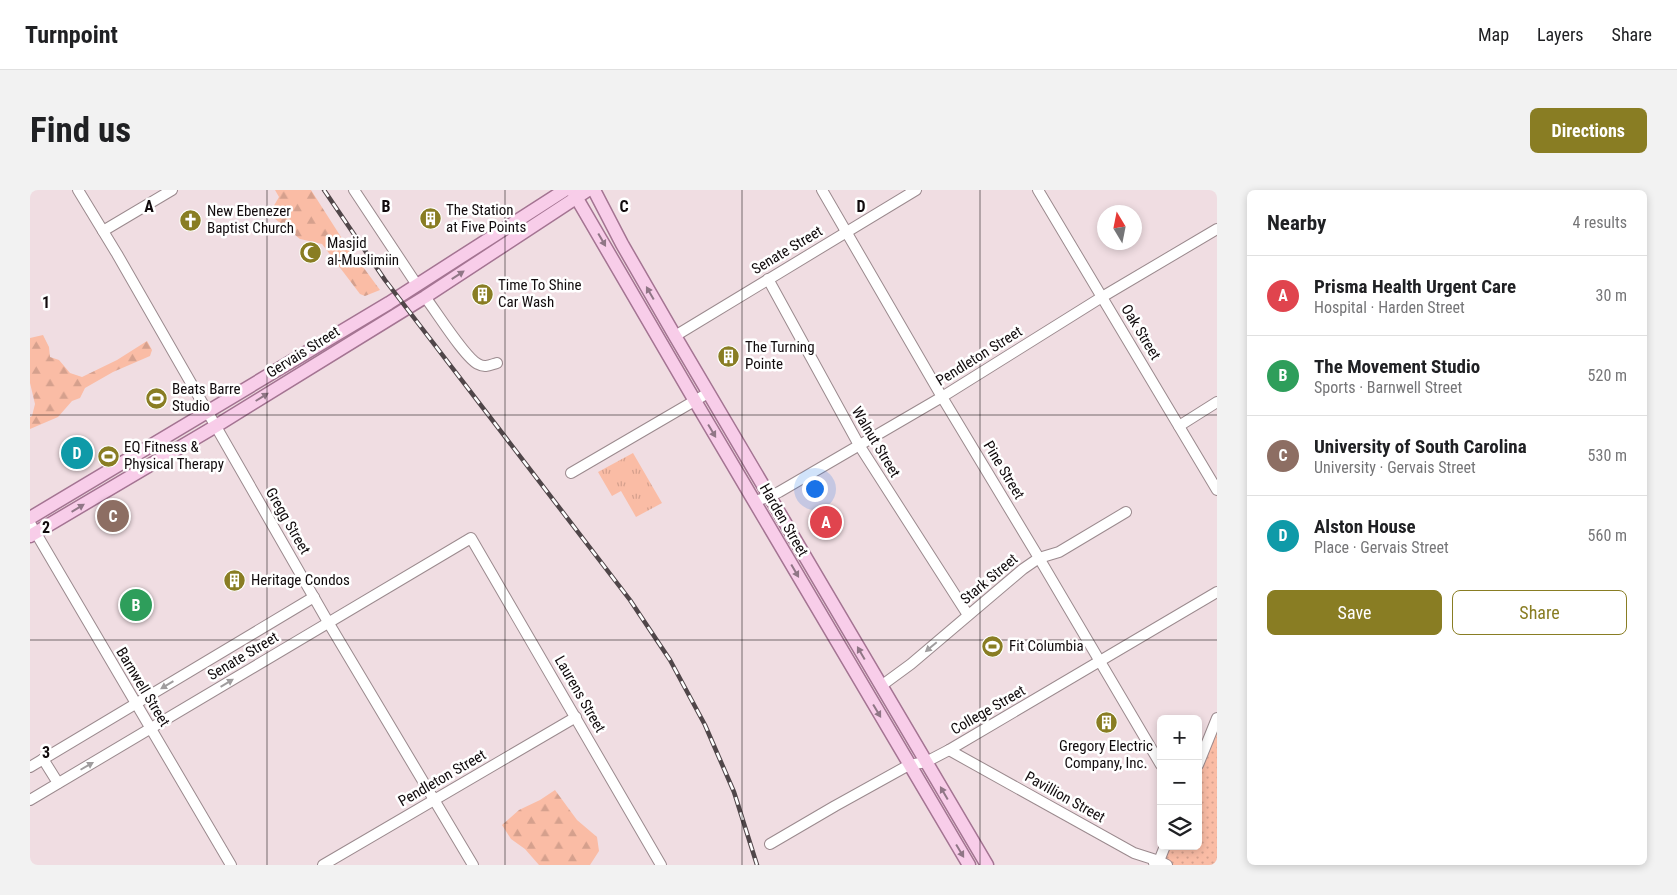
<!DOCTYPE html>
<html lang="en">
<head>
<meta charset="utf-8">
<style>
  body { margin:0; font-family:"Roboto Condensed",sans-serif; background:#f2f2f2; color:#202124 }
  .controls { position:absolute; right:15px; bottom:15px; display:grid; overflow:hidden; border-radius:8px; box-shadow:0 2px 8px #0003 }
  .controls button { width:45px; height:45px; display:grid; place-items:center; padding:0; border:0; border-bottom:1px solid #e0e0e0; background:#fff; color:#202124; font:25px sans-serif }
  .compass { position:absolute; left:1067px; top:15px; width:45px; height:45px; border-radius:50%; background:#fff; box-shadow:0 2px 8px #0003; rotate:350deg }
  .you { position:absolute; left:784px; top:298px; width:18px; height:18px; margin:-12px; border:4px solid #fff; border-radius:50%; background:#1a73e8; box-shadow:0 0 0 8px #1a73e833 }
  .badge { display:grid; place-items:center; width:32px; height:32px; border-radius:50%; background:#897d23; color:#fff; font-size:16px; font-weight:700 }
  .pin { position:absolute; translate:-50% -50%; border:2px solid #fff; box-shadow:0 1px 5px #0006 }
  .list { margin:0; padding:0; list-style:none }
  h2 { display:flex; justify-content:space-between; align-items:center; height:65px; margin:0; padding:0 20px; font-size:21px }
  h2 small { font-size:16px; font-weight:400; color:#757577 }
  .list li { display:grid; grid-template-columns:32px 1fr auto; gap:15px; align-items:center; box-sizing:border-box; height:80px; padding:0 20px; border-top:1px solid #e0e0e0 }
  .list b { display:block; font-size:19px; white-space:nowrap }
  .list p { margin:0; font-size:16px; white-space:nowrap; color:#757577 }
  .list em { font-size:16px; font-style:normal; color:#757577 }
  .actions { display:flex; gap:10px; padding:15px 20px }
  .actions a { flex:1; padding:11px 0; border:1px solid #897d23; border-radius:8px; text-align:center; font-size:18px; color:#897d23 }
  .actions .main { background:#897d23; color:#fff }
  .icon { flex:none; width:28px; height:28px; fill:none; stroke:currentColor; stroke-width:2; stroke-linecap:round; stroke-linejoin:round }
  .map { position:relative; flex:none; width:1187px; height:675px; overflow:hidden; border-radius:8px }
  header { display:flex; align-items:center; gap:30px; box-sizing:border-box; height:70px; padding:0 25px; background:#fff; border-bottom:1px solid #e0e0e0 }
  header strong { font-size:24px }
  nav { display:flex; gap:28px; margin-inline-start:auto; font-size:18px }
  .intro { display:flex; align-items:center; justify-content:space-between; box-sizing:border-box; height:120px; padding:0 30px }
  h1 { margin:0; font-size:35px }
  .button { padding:12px 22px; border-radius:8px; background:#897d23; color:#fff; font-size:18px; font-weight:700 }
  main { display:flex; gap:30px; padding:0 30px }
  aside { flex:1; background:#fff; border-radius:8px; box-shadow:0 2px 8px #0003 }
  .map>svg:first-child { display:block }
  .grass { fill:url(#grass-tufts) }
  .forest { fill:url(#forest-firs) }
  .park { fill:url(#park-dots) }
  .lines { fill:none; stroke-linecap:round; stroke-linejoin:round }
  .minor-casing { stroke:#9b8a8e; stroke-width:12 }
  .major-casing { stroke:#a47492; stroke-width:15 }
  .minor { stroke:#fff; stroke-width:10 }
  .major { stroke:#f8cde9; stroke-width:12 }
  .rail-casing { stroke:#504649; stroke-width:4.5 }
  .rail { stroke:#fff; stroke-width:2.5; stroke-dasharray:8; stroke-linecap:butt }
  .oneway { fill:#907686 }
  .oneway2 { fill:#a09d9e }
  .grid { fill:none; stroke:#110b0d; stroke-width:1; stroke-opacity:0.55 }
  .labels { text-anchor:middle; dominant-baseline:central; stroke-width:5; stroke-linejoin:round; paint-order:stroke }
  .poi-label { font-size:15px; fill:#110b0d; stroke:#fff; text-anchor:start }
  .street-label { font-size:15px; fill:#110b0d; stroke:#fff }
  .grid-label { font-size:16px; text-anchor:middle; font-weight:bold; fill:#110b0d; stroke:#fff; stroke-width:5; stroke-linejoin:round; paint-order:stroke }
</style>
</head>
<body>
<header>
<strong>Turnpoint</strong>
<nav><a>Map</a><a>Layers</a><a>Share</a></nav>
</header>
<div class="intro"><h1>Find us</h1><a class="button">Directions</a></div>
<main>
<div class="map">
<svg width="1187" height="675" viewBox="0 0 1187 675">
  <defs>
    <pattern id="grass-tufts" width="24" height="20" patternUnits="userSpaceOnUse" patternTransform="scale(1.25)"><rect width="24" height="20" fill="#fabca5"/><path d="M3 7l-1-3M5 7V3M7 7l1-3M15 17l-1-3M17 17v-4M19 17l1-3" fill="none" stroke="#d5a08d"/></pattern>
    <pattern id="forest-firs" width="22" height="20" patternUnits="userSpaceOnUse" patternTransform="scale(1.25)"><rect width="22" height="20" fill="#fabca5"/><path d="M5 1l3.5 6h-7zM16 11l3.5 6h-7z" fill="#d5a08d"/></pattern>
    <pattern id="park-dots" width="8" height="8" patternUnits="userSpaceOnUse" patternTransform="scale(1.25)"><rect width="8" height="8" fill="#fabca5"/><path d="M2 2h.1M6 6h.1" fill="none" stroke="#d5a08d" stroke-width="1.8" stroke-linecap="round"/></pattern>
  </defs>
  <rect width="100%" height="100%" fill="#f0dde2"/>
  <!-- grass -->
  <path class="grass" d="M 603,263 L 632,313 L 606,327 L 591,301 L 582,306 L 568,282 Z"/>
  <!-- forest -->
  <g class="forest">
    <path d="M 245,0 L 281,0 L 311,47 L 350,100 L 335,106 L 330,104 L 292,54 L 270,49 L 239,24 L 249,7 Z"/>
    <path d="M 13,145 L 19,157 L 20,167 L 29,170 L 40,183 L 52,187 L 87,170 L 117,151 L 122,160 L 120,166 L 83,182 L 55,198 L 50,208 L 42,211 L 28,227 L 0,239 L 0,227 L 2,226 L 5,214 L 0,193 L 0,148 Z"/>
    <path d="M 525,600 L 547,630 L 567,647 L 569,661 L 560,675 L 509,675 L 495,659 L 481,649 L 472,635 L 489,620 L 510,610 Z"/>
  </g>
  <!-- park -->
  <path class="park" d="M 1187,528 L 1187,675 L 1137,675 L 1129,671 L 1135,656 L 1168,656 L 1168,575 Z"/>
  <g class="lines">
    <defs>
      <g id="minor">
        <path d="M 48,0 L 87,64 L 298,432 L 443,675"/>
        <path d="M 324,0 L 387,95"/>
        <path d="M 792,0 L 912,207 L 1009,368 L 1131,575"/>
        <path d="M 1008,0 L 1187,300"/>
        <path d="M 73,41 L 142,0"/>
        <path d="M 738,89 L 829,255 L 938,425"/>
        <path d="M 395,107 C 406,121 435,168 448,174 C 455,178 460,175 467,173"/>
        <path d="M 645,146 L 886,0"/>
        <path d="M 1149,236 L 1187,212"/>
        <path d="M 541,283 L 678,203"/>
        <path d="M 724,311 L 739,307 L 749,302 L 912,207 L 1072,107 L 1187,39"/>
        <path d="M 0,333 L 201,675"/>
        <path d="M 851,496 L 881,474 L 993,379 L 1009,368 L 1029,362 L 1096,322"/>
        <path d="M 919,560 L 1104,663 L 1129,671 L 1137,675"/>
        <path d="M 13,569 L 28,593"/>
        <path d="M 1168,575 L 1187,528"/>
        <path d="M 0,577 L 284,407"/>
        <path d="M 0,610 L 441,348 L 631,675"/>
        <path d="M 740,654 L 805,616 L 879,575 L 896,572 L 919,560 L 1187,402"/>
        <path d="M 1124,673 L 1129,671 L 1135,656"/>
        <path d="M 293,675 L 546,527"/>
      </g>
      <g id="major">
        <path d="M 542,0 L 665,211 L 939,675"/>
        <path d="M 564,0 L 592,54 L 645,146 L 957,675"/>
        <path d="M 0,328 L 359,113 L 535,0"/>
        <path d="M 0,346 L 186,236 L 395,107 L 558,0"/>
      </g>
    </defs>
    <!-- minor casing -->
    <use href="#minor" class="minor-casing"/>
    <!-- major casing -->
    <use href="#major" class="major-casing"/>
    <!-- minor -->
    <use href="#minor" class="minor"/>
    <!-- major -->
    <use href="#major" class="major"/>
    <defs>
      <path id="rail" d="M 294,0 L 355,90 L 600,410 L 640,470 L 675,535 L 704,602 L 727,675"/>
    </defs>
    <!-- rail casing -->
    <use href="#rail" class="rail-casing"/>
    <!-- rail -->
    <use href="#rail" class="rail"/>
  </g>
  <!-- one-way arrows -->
  <defs><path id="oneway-solid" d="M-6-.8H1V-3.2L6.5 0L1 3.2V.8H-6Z" transform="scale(1.25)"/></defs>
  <g class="oneway">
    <use href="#oneway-solid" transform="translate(572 50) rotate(60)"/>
    <use href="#oneway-solid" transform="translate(428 85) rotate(-33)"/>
    <use href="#oneway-solid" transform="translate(620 103) rotate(-120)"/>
    <use href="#oneway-solid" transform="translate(232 207) rotate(-32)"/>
    <use href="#oneway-solid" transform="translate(682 241) rotate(59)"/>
    <use href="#oneway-solid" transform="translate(48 318) rotate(-31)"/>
    <use href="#oneway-solid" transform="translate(765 381) rotate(60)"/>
    <use href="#oneway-solid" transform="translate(831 463) rotate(-120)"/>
    <use href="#oneway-solid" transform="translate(847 521) rotate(59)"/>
    <use href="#oneway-solid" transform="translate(914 603) rotate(-120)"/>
    <use href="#oneway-solid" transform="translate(930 661) rotate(59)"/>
  </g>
  <g class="oneway2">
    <use href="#oneway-solid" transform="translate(901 457) rotate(140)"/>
    <use href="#oneway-solid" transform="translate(197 493) rotate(-31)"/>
    <use href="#oneway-solid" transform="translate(137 495) rotate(149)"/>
    <use href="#oneway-solid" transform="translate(57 576) rotate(-30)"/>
  </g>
  <!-- grid -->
  <path class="grid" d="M 237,0 L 237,675M 475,0 L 475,675M 712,0 L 712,675M 950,0 L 950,675M 0,225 L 1187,225M 0,450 L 1187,450"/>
  <!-- icons -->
  <defs>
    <symbol id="building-disc" viewBox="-11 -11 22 22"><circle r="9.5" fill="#897d23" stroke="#fff"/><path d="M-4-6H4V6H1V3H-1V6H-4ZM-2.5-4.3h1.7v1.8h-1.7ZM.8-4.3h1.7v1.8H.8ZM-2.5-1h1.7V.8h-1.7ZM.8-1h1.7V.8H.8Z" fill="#fff"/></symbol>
    <symbol id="church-disc" viewBox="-11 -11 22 22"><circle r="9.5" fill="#897d23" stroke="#fff"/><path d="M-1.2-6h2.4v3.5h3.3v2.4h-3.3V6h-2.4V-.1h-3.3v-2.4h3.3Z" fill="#fff"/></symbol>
    <symbol id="mosque-disc" viewBox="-11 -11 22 22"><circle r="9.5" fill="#897d23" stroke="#fff"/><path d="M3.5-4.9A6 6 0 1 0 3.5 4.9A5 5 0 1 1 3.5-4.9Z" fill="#fff"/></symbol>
    <symbol id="stadium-disc" viewBox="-11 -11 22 22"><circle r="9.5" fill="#897d23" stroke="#fff"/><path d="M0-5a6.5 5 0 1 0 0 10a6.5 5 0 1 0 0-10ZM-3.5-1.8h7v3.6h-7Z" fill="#fff"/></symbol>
  </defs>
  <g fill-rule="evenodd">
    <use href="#building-disc" x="388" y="16" width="25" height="25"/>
    <use href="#church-disc" x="148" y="18" width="25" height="25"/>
    <use href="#mosque-disc" x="268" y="50" width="25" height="25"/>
    <use href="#building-disc" x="440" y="92" width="25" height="25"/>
    <use href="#building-disc" x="686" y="154" width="25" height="25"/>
    <use href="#stadium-disc" x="114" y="196" width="25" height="25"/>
    <use href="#stadium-disc" x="66" y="254" width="25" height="25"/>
    <use href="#building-disc" x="192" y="378" width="25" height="25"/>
    <use href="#stadium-disc" x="950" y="444" width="25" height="25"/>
    <use href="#building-disc" x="1064" y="520" width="25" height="25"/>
  </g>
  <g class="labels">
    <!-- poi labels -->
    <g class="poi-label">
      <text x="416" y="20">The Station<tspan x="416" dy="17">at Five Points</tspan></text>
      <text x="177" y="21">New Ebenezer<tspan x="177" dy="17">Baptist Church</tspan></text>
      <text x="297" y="53">Masjid<tspan x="297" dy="17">al-Muslimiin</tspan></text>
      <text x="468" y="95">Time To Shine<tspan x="468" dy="17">Car Wash</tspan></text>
      <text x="715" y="157">The Turning<tspan x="715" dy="17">Pointe</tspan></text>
      <text x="142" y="199">Beats Barre<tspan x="142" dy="17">Studio</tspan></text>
      <text x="94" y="257">EQ Fitness &amp;<tspan x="94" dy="17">Physical Therapy</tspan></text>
      <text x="221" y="390">Heritage Condos</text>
      <text x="979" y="456">Fit Columbia</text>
      <text x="1076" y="556" text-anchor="middle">Gregory Electric<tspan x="1076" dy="17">Company, Inc.</tspan></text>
    </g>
    <!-- street labels -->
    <g class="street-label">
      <text transform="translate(757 60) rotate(-31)">Senate Street</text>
      <text transform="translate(1111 142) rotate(59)">Oak Street</text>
      <text transform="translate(273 162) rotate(-32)">Gervais Street</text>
      <text transform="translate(949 166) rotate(-32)">Pendleton Street</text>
      <text transform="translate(846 252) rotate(59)">Walnut Street</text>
      <text transform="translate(974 280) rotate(59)">Pine Street</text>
      <text transform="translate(754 330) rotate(60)">Harden Street</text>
      <text transform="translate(258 331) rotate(60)">Gregg Street</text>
      <text transform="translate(959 389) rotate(-40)">Stark Street</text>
      <text transform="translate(213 466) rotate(-31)">Senate Street</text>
      <text transform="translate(113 497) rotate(59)">Barnwell Street</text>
      <text transform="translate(550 504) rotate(60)">Laurens Street</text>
      <text transform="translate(958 520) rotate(-30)">College Street</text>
      <text transform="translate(412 588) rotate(-30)">Pendleton Street</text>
      <text transform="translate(1035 607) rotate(29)">Pavillion Street</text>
    </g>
  </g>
  <g class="grid-label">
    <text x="119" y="22">A</text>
    <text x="356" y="22">B</text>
    <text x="594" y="22">C</text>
    <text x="831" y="22">D</text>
    <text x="16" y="118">1</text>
    <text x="16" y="343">2</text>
    <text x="16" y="568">3</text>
  </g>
</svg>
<div class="controls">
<button>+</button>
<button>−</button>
<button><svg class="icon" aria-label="layers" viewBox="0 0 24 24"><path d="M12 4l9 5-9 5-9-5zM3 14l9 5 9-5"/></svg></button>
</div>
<svg class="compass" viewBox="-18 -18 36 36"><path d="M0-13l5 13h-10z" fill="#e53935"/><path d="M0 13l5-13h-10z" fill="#757577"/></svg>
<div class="you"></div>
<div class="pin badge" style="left:796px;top:332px;background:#e0444e">A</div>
<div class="pin badge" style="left:106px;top:415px;background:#2e9e5b">B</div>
<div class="pin badge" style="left:83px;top:326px;background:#8d6e63">C</div>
<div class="pin badge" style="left:47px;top:263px;background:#0f9aa8">D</div>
</div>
<aside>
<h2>Nearby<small>4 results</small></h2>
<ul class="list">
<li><span class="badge" style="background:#e0444e">A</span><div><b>Prisma Health Urgent Care</b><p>Hospital · Harden Street</p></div><em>30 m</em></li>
<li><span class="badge" style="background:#2e9e5b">B</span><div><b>The Movement Studio</b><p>Sports · Barnwell Street</p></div><em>520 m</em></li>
<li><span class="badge" style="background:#8d6e63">C</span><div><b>University of South Carolina</b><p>University · Gervais Street</p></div><em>530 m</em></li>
<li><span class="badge" style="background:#0f9aa8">D</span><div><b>Alston House</b><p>Place · Gervais Street</p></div><em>560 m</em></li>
</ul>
<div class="actions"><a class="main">Save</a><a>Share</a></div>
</aside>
</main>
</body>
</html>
